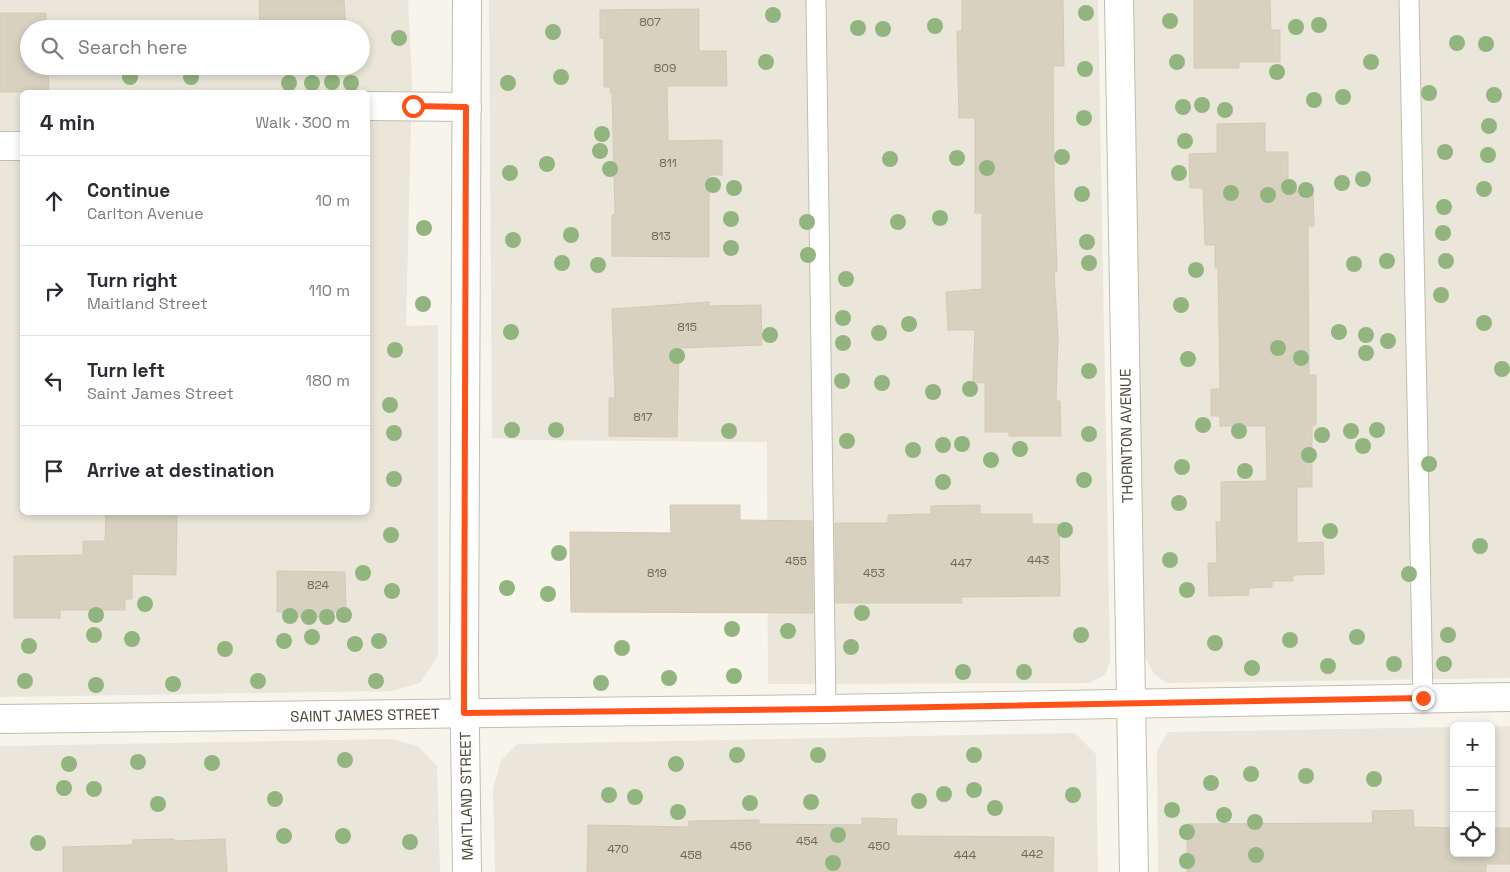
<!DOCTYPE html>
<html lang="en">
<head>
<meta charset="utf-8">
<style>
  body { margin:0; font-family:"Space Grotesk",sans-serif; background:#f2f2f3; color:#2b2b33 }
  .controls { position:absolute; right:15px; bottom:15px; display:grid; overflow:hidden; border-radius:8px; box-shadow:0 2px 8px #0003 }
  .controls button { width:45px; height:45px; display:grid; place-items:center; padding:0; border:0; border-bottom:1px solid #e1e1e2; background:#fff; color:#2b2b33; font:25px sans-serif }
  .stop { position:absolute; width:15px; height:15px; margin:-11px; border:4px solid #ff5219; border-radius:50%; background:#fff }
  .stop.end { background:#ff5219; border-color:#fff; box-shadow:0 1px 5px #0008 }
  .list { margin:0; padding:0; list-style:none }
  h2 { display:flex; justify-content:space-between; align-items:center; height:65px; margin:0; padding:0 20px; font-size:21px }
  h2 small { font-size:16px; font-weight:400; color:#7c7c81 }
  .list li { display:grid; grid-template-columns:32px 1fr auto; gap:15px; align-items:center; box-sizing:border-box; height:90px; padding:0 20px; border-top:1px solid #e1e1e2 }
  .list b { display:block; font-size:19px; white-space:nowrap }
  .list p { margin:0; font-size:16px; white-space:nowrap; color:#7c7c81 }
  .list em { font-size:16px; font-style:normal; color:#7c7c81 }
  .icon { flex:none; width:28px; height:28px; fill:none; stroke:currentColor; stroke-width:2; stroke-linecap:round; stroke-linejoin:round }
  .map { position:relative; flex:none; width:1510px; height:872px; overflow:hidden }
  .search { position:absolute; background:#fff; box-shadow:0 2px 8px #0003; left:20px; top:20px; width:350px; height:55px; display:flex; align-items:center; gap:12px; box-sizing:border-box; padding:0 18px; border-radius:28px; color:#7c7c81; font-size:19px }
  .panel { position:absolute; background:#fff; box-shadow:0 2px 8px #0003; left:20px; top:90px; width:350px; height:425px; border-radius:8px }
  .map>svg:first-child { display:block }
  .residential { fill:#eae6d9; fill-rule:evenodd }
  .building { fill:#d8d1c0; stroke:#d4cab3 }
  .lines { fill:none; stroke-linecap:round; stroke-linejoin:round }
  .service-casing { stroke:#c2bdad; stroke-width:21 }
  .minor-casing { stroke:#c2bdad; stroke-width:30 }
  .service { stroke:#fff; stroke-width:19 }
  .minor { stroke:#fff; stroke-width:28 }
  .tree { fill:#92b57f }
  .route { stroke:#ff5219; stroke-width:6 }
  .labels { text-anchor:middle; dominant-baseline:central; stroke-width:4; stroke-linejoin:round; paint-order:stroke }
  .number-label { font-size:12px; fill:#6e685a }
  .street-label { font-size:15px; fill:#4b4538; stroke:#fff }
</style>
</head>
<body>
<div class="map">
<svg width="1510" height="872" viewBox="0 0 1510 872">
  <rect width="100%" height="100%" fill="#f6f4eb"/>
  <!-- residential -->
  <g class="residential">
    <path d="M 0,0 L 408,0 L 412,81 L 406,326 L 438,325 L 438,656 L 420,683 L 392,691 L 0,697 ZM 29,29 L 361,29 L 361,66 L 29,66 ZM 22,92 L 368,92 L 368,512 L 22,512 Z"/>
    <path d="M 489,0 L 1098,0 L 1110,661 L 1105,675 L 1089,683 L 768,684 L 767,442 L 525,440 L 492,438 Z"/>
    <path d="M 1132,0 L 1510,0 L 1510,678 L 1166,683 L 1153,673 L 1143,653 Z"/>
    <path d="M 1510,726 L 1510,872 L 1158,872 L 1157,751 L 1168,732 L 1454,727 L 1454,853 L 1491,853 L 1491,727 Z"/>
    <path d="M 1075,733 L 1096,754 L 1098,872 L 495,872 L 493,789 L 501,761 L 517,744 Z"/>
    <path d="M 391,739 L 418,746 L 437,766 L 440,872 L 0,872 L 0,746 Z"/>
  </g>
  <!-- building -->
  <g class="building">
    <path d="M 259,0 L 344,0 L 346,29 L 260,29 Z"/>
    <path d="M 962,0 L 1063,0 L 1064,66 L 1053,66 L 1054,183 L 1057,272 L 1054,272 L 1058,337 L 1056,401 L 1060,401 L 1061,436 L 1009,436 L 1009,432 L 985,432 L 985,383 L 973,382 L 975,330 L 948,330 L 946,292 L 982,289 L 982,213 L 975,213 L 975,118 L 959,118 L 957,31 L 962,31 Z"/>
    <path d="M 1194,0 L 1270,0 L 1271,30 L 1280,30 L 1280,62 L 1239,62 L 1239,68 L 1194,68 Z"/>
    <path d="M 699,9 L 699,51 L 726,51 L 727,86 L 667,86 L 668,141 L 722,140 L 722,175 L 709,175 L 709,257 L 612,256 L 612,215 L 615,215 L 612,92 L 610,92 L 611,87 L 604,87 L 604,38 L 600,38 L 600,10 Z"/>
    <path d="M 0,13 L 46,13 L 46,29 L 29,29 L 29,66 L 48,66 L 49,92 L 0,92 Z"/>
    <path d="M 1265,123 L 1265,152 L 1288,152 L 1288,191 L 1313,190 L 1314,226 L 1308,226 L 1309,375 L 1316,375 L 1316,425 L 1312,425 L 1312,487 L 1297,487 L 1297,543 L 1323,542 L 1324,574 L 1293,575 L 1293,581 L 1272,581 L 1272,587 L 1249,588 L 1249,595 L 1209,596 L 1208,563 L 1217,563 L 1216,522 L 1221,522 L 1221,482 L 1267,481 L 1266,426 L 1220,426 L 1220,416 L 1211,416 L 1211,389 L 1220,389 L 1218,268 L 1215,268 L 1215,245 L 1205,245 L 1203,188 L 1190,188 L 1189,154 L 1217,153 L 1217,124 Z"/>
    <path d="M 709,302 L 709,306 L 761,305 L 762,345 L 679,348 L 677,437 L 609,436 L 609,398 L 615,398 L 612,309 Z"/>
    <path d="M 670,505 L 740,505 L 740,520 L 812,521 L 813,613 L 571,612 L 570,532 L 671,533 Z"/>
    <path d="M 980,505 L 980,514 L 1032,514 L 1032,524 L 1059,524 L 1060,596 L 961,597 L 962,603 L 836,603 L 835,523 L 888,523 L 888,515 L 931,514 L 931,506 Z"/>
    <path d="M 106,512 L 177,512 L 176,575 L 132,574 L 132,599 L 125,599 L 125,610 L 60,610 L 60,618 L 14,618 L 14,556 L 83,555 L 83,541 L 105,541 Z"/>
    <path d="M 277,571 L 345,572 L 346,612 L 326,612 L 326,617 L 298,617 L 298,612 L 277,612 Z"/>
    <path d="M 1413,810 L 1414,827 L 1454,828 L 1454,853 L 1491,853 L 1491,828 L 1510,828 L 1510,864 L 1486,864 L 1486,872 L 1187,872 L 1187,824 L 1373,823 L 1372,811 Z"/>
    <path d="M 862,818 L 897,819 L 896,836 L 1054,837 L 1053,872 L 587,872 L 588,825 L 688,827 L 689,821 L 759,820 L 759,824 L 862,825 Z"/>
    <path d="M 174,839 L 174,841 L 225,839 L 227,872 L 63,872 L 63,847 L 133,845 L 133,840 Z"/>
  </g>
  <g class="lines">
    <defs>
      <g id="service">
        <path d="M 816,0 L 826,709"/>
        <path d="M 1409,0 L 1423,699"/>
      </g>
      <g id="minor">
        <path d="M 1119,0 L 1134,872"/>
        <path d="M 368,106 L 467,107"/>
        <path d="M 0,146 L 22,146"/>
        <path d="M 0,719 L 826,709 L 1510,697"/>
        <path d="M 467,872 L 464,666 L 467,0"/>
      </g>
    </defs>
    <!-- service casing -->
    <use href="#service" class="service-casing"/>
    <!-- minor casing -->
    <use href="#minor" class="minor-casing"/>
    <!-- service -->
    <use href="#service" class="service"/>
    <!-- minor -->
    <use href="#minor" class="minor"/>
  </g>
  <!-- trees -->
  <g class="tree">
    <circle cx="1086" cy="13" r="8"/>
    <circle cx="773" cy="15" r="8"/>
    <circle cx="1170" cy="21" r="8"/>
    <circle cx="1319" cy="25" r="8"/>
    <circle cx="935" cy="26" r="8"/>
    <circle cx="1296" cy="27" r="8"/>
    <circle cx="858" cy="28" r="8"/>
    <circle cx="883" cy="29" r="8"/>
    <circle cx="553" cy="32" r="8"/>
    <circle cx="399" cy="38" r="8"/>
    <circle cx="1457" cy="43" r="8"/>
    <circle cx="1486" cy="44" r="8"/>
    <circle cx="766" cy="62" r="8"/>
    <circle cx="1177" cy="62" r="8"/>
    <circle cx="1371" cy="62" r="8"/>
    <circle cx="1085" cy="69" r="8"/>
    <circle cx="1277" cy="72" r="8"/>
    <circle cx="130" cy="77" r="8"/>
    <circle cx="191" cy="77" r="8"/>
    <circle cx="561" cy="77" r="8"/>
    <circle cx="332" cy="82" r="8"/>
    <circle cx="289" cy="83" r="8"/>
    <circle cx="312" cy="83" r="8"/>
    <circle cx="351" cy="83" r="8"/>
    <circle cx="508" cy="83" r="8"/>
    <circle cx="1429" cy="93" r="8"/>
    <circle cx="1494" cy="95" r="8"/>
    <circle cx="1343" cy="97" r="8"/>
    <circle cx="1314" cy="100" r="8"/>
    <circle cx="1202" cy="105" r="8"/>
    <circle cx="1183" cy="107" r="8"/>
    <circle cx="1225" cy="110" r="8"/>
    <circle cx="1084" cy="118" r="8"/>
    <circle cx="1489" cy="126" r="8"/>
    <circle cx="602" cy="134" r="8"/>
    <circle cx="1185" cy="141" r="8"/>
    <circle cx="600" cy="151" r="8"/>
    <circle cx="1445" cy="152" r="8"/>
    <circle cx="1488" cy="155" r="8"/>
    <circle cx="1062" cy="157" r="8"/>
    <circle cx="957" cy="158" r="8"/>
    <circle cx="890" cy="159" r="8"/>
    <circle cx="547" cy="164" r="8"/>
    <circle cx="987" cy="168" r="8"/>
    <circle cx="610" cy="169" r="8"/>
    <circle cx="510" cy="173" r="8"/>
    <circle cx="1179" cy="173" r="8"/>
    <circle cx="1363" cy="179" r="8"/>
    <circle cx="1342" cy="183" r="8"/>
    <circle cx="713" cy="185" r="8"/>
    <circle cx="1289" cy="187" r="8"/>
    <circle cx="734" cy="188" r="8"/>
    <circle cx="1484" cy="189" r="8"/>
    <circle cx="1306" cy="190" r="8"/>
    <circle cx="1231" cy="193" r="8"/>
    <circle cx="1082" cy="194" r="8"/>
    <circle cx="1268" cy="195" r="8"/>
    <circle cx="1444" cy="207" r="8"/>
    <circle cx="940" cy="218" r="8"/>
    <circle cx="731" cy="219" r="8"/>
    <circle cx="807" cy="222" r="8"/>
    <circle cx="898" cy="222" r="8"/>
    <circle cx="424" cy="228" r="8"/>
    <circle cx="1443" cy="233" r="8"/>
    <circle cx="571" cy="235" r="8"/>
    <circle cx="513" cy="240" r="8"/>
    <circle cx="1087" cy="242" r="8"/>
    <circle cx="731" cy="248" r="8"/>
    <circle cx="808" cy="255" r="8"/>
    <circle cx="1387" cy="261" r="8"/>
    <circle cx="1446" cy="261" r="8"/>
    <circle cx="562" cy="263" r="8"/>
    <circle cx="1089" cy="263" r="8"/>
    <circle cx="1354" cy="264" r="8"/>
    <circle cx="598" cy="265" r="8"/>
    <circle cx="1196" cy="270" r="8"/>
    <circle cx="846" cy="279" r="8"/>
    <circle cx="1441" cy="295" r="8"/>
    <circle cx="423" cy="304" r="8"/>
    <circle cx="1181" cy="305" r="8"/>
    <circle cx="843" cy="318" r="8"/>
    <circle cx="1484" cy="323" r="8"/>
    <circle cx="909" cy="324" r="8"/>
    <circle cx="511" cy="332" r="8"/>
    <circle cx="1339" cy="332" r="8"/>
    <circle cx="879" cy="333" r="8"/>
    <circle cx="770" cy="335" r="8"/>
    <circle cx="1366" cy="335" r="8"/>
    <circle cx="1388" cy="341" r="8"/>
    <circle cx="843" cy="343" r="8"/>
    <circle cx="1278" cy="348" r="8"/>
    <circle cx="395" cy="350" r="8"/>
    <circle cx="1366" cy="353" r="8"/>
    <circle cx="677" cy="356" r="8"/>
    <circle cx="1301" cy="358" r="8"/>
    <circle cx="1188" cy="359" r="8"/>
    <circle cx="1502" cy="369" r="8"/>
    <circle cx="1089" cy="371" r="8"/>
    <circle cx="842" cy="381" r="8"/>
    <circle cx="882" cy="383" r="8"/>
    <circle cx="970" cy="389" r="8"/>
    <circle cx="933" cy="392" r="8"/>
    <circle cx="390" cy="405" r="8"/>
    <circle cx="1203" cy="425" r="8"/>
    <circle cx="512" cy="430" r="8"/>
    <circle cx="556" cy="430" r="8"/>
    <circle cx="1377" cy="430" r="8"/>
    <circle cx="729" cy="431" r="8"/>
    <circle cx="1239" cy="431" r="8"/>
    <circle cx="1351" cy="431" r="8"/>
    <circle cx="394" cy="433" r="8"/>
    <circle cx="1089" cy="434" r="8"/>
    <circle cx="1322" cy="435" r="8"/>
    <circle cx="847" cy="441" r="8"/>
    <circle cx="962" cy="444" r="8"/>
    <circle cx="943" cy="445" r="8"/>
    <circle cx="1363" cy="446" r="8"/>
    <circle cx="1020" cy="449" r="8"/>
    <circle cx="913" cy="450" r="8"/>
    <circle cx="1309" cy="455" r="8"/>
    <circle cx="991" cy="460" r="8"/>
    <circle cx="1429" cy="464" r="8"/>
    <circle cx="1182" cy="467" r="8"/>
    <circle cx="1245" cy="471" r="8"/>
    <circle cx="394" cy="479" r="8"/>
    <circle cx="1084" cy="480" r="8"/>
    <circle cx="943" cy="482" r="8"/>
    <circle cx="1179" cy="503" r="8"/>
    <circle cx="1065" cy="530" r="8"/>
    <circle cx="1330" cy="531" r="8"/>
    <circle cx="391" cy="535" r="8"/>
    <circle cx="1480" cy="546" r="8"/>
    <circle cx="559" cy="553" r="8"/>
    <circle cx="1170" cy="560" r="8"/>
    <circle cx="363" cy="573" r="8"/>
    <circle cx="1409" cy="574" r="8"/>
    <circle cx="507" cy="588" r="8"/>
    <circle cx="1187" cy="590" r="8"/>
    <circle cx="392" cy="591" r="8"/>
    <circle cx="548" cy="594" r="8"/>
    <circle cx="145" cy="604" r="8"/>
    <circle cx="862" cy="613" r="8"/>
    <circle cx="96" cy="615" r="8"/>
    <circle cx="344" cy="615" r="8"/>
    <circle cx="290" cy="616" r="8"/>
    <circle cx="309" cy="617" r="8"/>
    <circle cx="327" cy="617" r="8"/>
    <circle cx="732" cy="629" r="8"/>
    <circle cx="788" cy="631" r="8"/>
    <circle cx="94" cy="635" r="8"/>
    <circle cx="1081" cy="635" r="8"/>
    <circle cx="1448" cy="635" r="8"/>
    <circle cx="312" cy="637" r="8"/>
    <circle cx="1357" cy="637" r="8"/>
    <circle cx="132" cy="639" r="8"/>
    <circle cx="1290" cy="640" r="8"/>
    <circle cx="284" cy="641" r="8"/>
    <circle cx="379" cy="641" r="8"/>
    <circle cx="1215" cy="643" r="8"/>
    <circle cx="355" cy="644" r="8"/>
    <circle cx="29" cy="646" r="8"/>
    <circle cx="851" cy="647" r="8"/>
    <circle cx="622" cy="648" r="8"/>
    <circle cx="225" cy="649" r="8"/>
    <circle cx="1394" cy="664" r="8"/>
    <circle cx="1444" cy="664" r="8"/>
    <circle cx="1328" cy="666" r="8"/>
    <circle cx="1252" cy="668" r="8"/>
    <circle cx="963" cy="672" r="8"/>
    <circle cx="1024" cy="672" r="8"/>
    <circle cx="734" cy="676" r="8"/>
    <circle cx="669" cy="678" r="8"/>
    <circle cx="25" cy="681" r="8"/>
    <circle cx="258" cy="681" r="8"/>
    <circle cx="376" cy="681" r="8"/>
    <circle cx="601" cy="683" r="8"/>
    <circle cx="173" cy="684" r="8"/>
    <circle cx="96" cy="685" r="8"/>
    <circle cx="737" cy="755" r="8"/>
    <circle cx="818" cy="755" r="8"/>
    <circle cx="974" cy="755" r="8"/>
    <circle cx="345" cy="760" r="8"/>
    <circle cx="138" cy="762" r="8"/>
    <circle cx="212" cy="763" r="8"/>
    <circle cx="69" cy="764" r="8"/>
    <circle cx="676" cy="764" r="8"/>
    <circle cx="1251" cy="774" r="8"/>
    <circle cx="1306" cy="776" r="8"/>
    <circle cx="1374" cy="779" r="8"/>
    <circle cx="1211" cy="783" r="8"/>
    <circle cx="64" cy="788" r="8"/>
    <circle cx="94" cy="789" r="8"/>
    <circle cx="974" cy="790" r="8"/>
    <circle cx="944" cy="794" r="8"/>
    <circle cx="609" cy="795" r="8"/>
    <circle cx="1073" cy="795" r="8"/>
    <circle cx="635" cy="797" r="8"/>
    <circle cx="275" cy="799" r="8"/>
    <circle cx="919" cy="801" r="8"/>
    <circle cx="811" cy="802" r="8"/>
    <circle cx="750" cy="803" r="8"/>
    <circle cx="158" cy="804" r="8"/>
    <circle cx="995" cy="808" r="8"/>
    <circle cx="1172" cy="810" r="8"/>
    <circle cx="678" cy="812" r="8"/>
    <circle cx="1224" cy="815" r="8"/>
    <circle cx="1255" cy="822" r="8"/>
    <circle cx="1187" cy="832" r="8"/>
    <circle cx="838" cy="835" r="8"/>
    <circle cx="284" cy="836" r="8"/>
    <circle cx="343" cy="836" r="8"/>
    <circle cx="410" cy="842" r="8"/>
    <circle cx="38" cy="843" r="8"/>
    <circle cx="1256" cy="855" r="8"/>
    <circle cx="1187" cy="861" r="8"/>
    <circle cx="833" cy="863" r="8"/>
  </g>
  <g class="lines">
    <!-- route -->
    <path class="route" d="M 413,106 L 466,107 L 464,713 L 826,709 L 1423,698"/>
  </g>
  <g class="labels">
    <!-- number labels -->
    <g class="number-label">
      <text x="650" y="22">807</text>
      <text x="665" y="68">809</text>
      <text x="668" y="163">811</text>
      <text x="661" y="236">813</text>
      <text x="687" y="327">815</text>
      <text x="643" y="417">817</text>
      <text x="1038" y="560">443</text>
      <text x="796" y="561">455</text>
      <text x="961" y="563">447</text>
      <text x="657" y="573">819</text>
      <text x="874" y="573">453</text>
      <text x="318" y="585">824</text>
      <text x="807" y="841">454</text>
      <text x="741" y="846">456</text>
      <text x="879" y="846">450</text>
      <text x="618" y="849">470</text>
      <text x="1032" y="854">442</text>
      <text x="691" y="855">458</text>
      <text x="965" y="855">444</text>
    </g>
    <!-- street labels -->
    <g class="street-label">
      <text transform="translate(1126 436) rotate(-91)">THORNTON AVENUE</text>
      <text transform="translate(365 715) rotate(-1)">SAINT JAMES STREET</text>
      <text transform="translate(466 796) rotate(-91)">MAITLAND STREET</text>
    </g>
  </g>
</svg>
<div class="controls">
<button>+</button>
<button>−</button>
<button><svg class="icon" aria-label="locate" viewBox="0 0 24 24"><circle cx="12" cy="12" r="6"/><path d="M12 2v4M12 18v4M2 12h4M18 12h4"/></svg></button>
</div>
<div class="stop" style="left:413px;top:106px"></div>
<div class="stop end" style="left:1423px;top:698px"></div>
<div class="search"><svg class="icon" aria-label="search" viewBox="0 0 24 24"><circle cx="10" cy="10" r="6"/><path d="M15 15l6 6"/></svg>Search here</div>
<section class="panel">
<h2>4 min<small>Walk · 300 m</small></h2>
<ul class="list">
<li><svg class="icon" aria-label="ahead" viewBox="0 0 24 24"><path d="M12 20V5M6 11l6-6 6 6"/></svg><div><b>Continue</b><p>Carlton Avenue</p></div><em>10 m</em></li>
<li><svg class="icon" aria-label="right" viewBox="0 0 24 24"><path d="M7 20v-9h11M14 6l5 5-5 5"/></svg><div><b>Turn right</b><p>Maitland Street</p></div><em>110 m</em></li>
<li><svg class="icon" aria-label="left" viewBox="0 0 24 24"><path d="M17 20v-9H6M10 6l-5 5 5 5"/></svg><div><b>Turn left</b><p>Saint James Street</p></div><em>180 m</em></li>
<li><svg class="icon" aria-label="arrive" viewBox="0 0 24 24"><path d="M6 21V4h12l-3 4 3 4H6"/></svg><div><b>Arrive at destination</b></div></li>
</ul>
</section>
</div>
</body>
</html>
